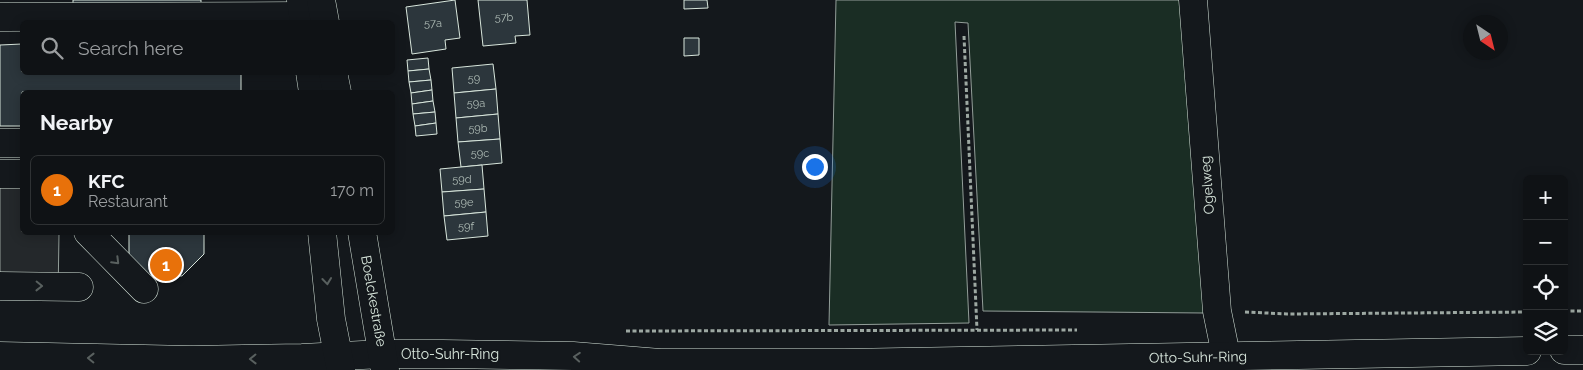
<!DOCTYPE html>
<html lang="en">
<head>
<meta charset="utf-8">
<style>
  body { margin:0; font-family:Raleway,sans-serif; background:#181b1e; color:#f1f3f6 }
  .controls { position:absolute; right:15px; bottom:15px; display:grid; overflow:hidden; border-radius:8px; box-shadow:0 2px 12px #0003 }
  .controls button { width:45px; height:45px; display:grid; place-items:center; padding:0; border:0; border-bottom:1px solid #2f3234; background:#0f1215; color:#f1f3f6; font:25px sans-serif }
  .compass { position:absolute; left:1463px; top:15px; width:45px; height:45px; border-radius:50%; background:#0f1215; box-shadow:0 2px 12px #0003; rotate:145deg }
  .you { position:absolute; left:814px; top:166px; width:18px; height:18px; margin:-12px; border:4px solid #fff; border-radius:50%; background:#1a73e8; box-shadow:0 0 0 8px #1a73e833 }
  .badge { display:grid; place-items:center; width:32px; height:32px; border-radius:50%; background:#db2777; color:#fff; font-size:16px; font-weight:700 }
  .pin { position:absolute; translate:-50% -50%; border:2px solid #fff; box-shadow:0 1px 5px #0006 }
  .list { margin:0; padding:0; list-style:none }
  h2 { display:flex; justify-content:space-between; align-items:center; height:65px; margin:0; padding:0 20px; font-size:21px }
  h2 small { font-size:16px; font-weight:400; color:#9b9ea0 }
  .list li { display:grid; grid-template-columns:32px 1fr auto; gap:15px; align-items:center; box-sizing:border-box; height:70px; margin:0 10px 10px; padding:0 10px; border:1px solid #2f3234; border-radius:8px }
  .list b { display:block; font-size:19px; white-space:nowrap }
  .list p { margin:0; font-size:16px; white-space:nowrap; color:#9b9ea0 }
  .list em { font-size:16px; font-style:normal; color:#9b9ea0 }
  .icon { flex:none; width:28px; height:28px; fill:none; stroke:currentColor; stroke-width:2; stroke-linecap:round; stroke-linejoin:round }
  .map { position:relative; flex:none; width:1583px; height:370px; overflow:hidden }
  .search { position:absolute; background:#0f1215; box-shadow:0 2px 12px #0003; left:20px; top:20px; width:375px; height:55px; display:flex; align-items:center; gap:12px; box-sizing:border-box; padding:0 18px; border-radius:8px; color:#9b9ea0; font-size:19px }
  .panel { position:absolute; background:#0f1215; box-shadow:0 2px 12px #0003; left:20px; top:90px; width:375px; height:145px; border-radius:8px }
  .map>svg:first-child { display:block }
  .green { fill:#1a2d24; stroke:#939e99 }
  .parking { fill:#24282b; stroke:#939e99 }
  .building { fill:#2c363c; stroke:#d8e6dc }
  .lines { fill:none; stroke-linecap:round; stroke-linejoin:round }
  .minor-casing { stroke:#d8e6dc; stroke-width:29 }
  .major-casing { stroke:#d8e6dc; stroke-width:29 }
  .path { stroke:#9da8a2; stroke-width:3; stroke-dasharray:4 2.5; stroke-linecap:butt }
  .minor { stroke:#14181c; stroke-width:28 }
  .major { stroke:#14181c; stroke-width:28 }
  .oneway { stroke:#59605f }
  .labels { text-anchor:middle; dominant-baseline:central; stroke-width:4; stroke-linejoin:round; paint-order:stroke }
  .number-label { font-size:11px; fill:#adbab4 }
  .street-label { font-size:14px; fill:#d8e6dc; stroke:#14181c }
</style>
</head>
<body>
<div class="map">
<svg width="1583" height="370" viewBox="0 0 1583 370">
  <rect width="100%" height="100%" fill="#14181c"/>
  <!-- green -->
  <path class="green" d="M 836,0 L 1180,0 L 1204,313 L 983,311 L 968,23 L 955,22 L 969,323 L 829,325 Z"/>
  <!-- parking -->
  <path class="parking" d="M 0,182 L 22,182 L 22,232 L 59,233 L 58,299 L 0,299 Z"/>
  <!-- building -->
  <g class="building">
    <rect x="73" y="0" width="128" height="4"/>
    <path d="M 455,0 L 460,38 L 445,40 L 446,49 L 412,54 L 406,7 Z"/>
    <path d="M 478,0 L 527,0 L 530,35 L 515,36 L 516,43 L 483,46 Z"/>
    <path d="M 684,0 L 707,0 L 708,8 L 684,9 Z"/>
    <path d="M 684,38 L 699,38 L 699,55 L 684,56 Z"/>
    <path d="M 22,44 L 22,72 L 241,72 L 241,92 L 22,92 L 22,126 L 0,126 L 0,45 Z"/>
    <path d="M 428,58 L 429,69 L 408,71 L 407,60 Z"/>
    <path d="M 493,64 L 496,89 L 454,93 L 452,68 Z"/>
    <path d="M 429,69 L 431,80 L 409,82 L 408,71 Z"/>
    <path d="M 431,80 L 432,90 L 411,93 L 409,82 Z"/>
    <path d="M 496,89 L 498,114 L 456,118 L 454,93 Z"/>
    <path d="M 432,90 L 433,101 L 412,104 L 411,93 Z"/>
    <path d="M 433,101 L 435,112 L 413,114 L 412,104 Z"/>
    <path d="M 435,112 L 436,123 L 415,126 L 413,114 Z"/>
    <path d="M 498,114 L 500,139 L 458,142 L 456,118 Z"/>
    <path d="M 436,123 L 437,134 L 416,136 L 415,126 Z"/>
    <path d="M 500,139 L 502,163 L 461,167 L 458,142 Z"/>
    <path d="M 482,165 L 484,189 L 442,192 L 440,169 Z"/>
    <path d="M 484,189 L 486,212 L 444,216 L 442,192 Z"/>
    <path d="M 486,212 L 488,236 L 447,240 L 444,216 Z"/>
    <path d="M 129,232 L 204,232 L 204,254 L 182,276 L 151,276 L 129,254 Z"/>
  </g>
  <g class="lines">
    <defs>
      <g id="minor">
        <path d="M 1193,0 L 1217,311 L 1229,370"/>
        <path d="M 0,17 L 303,16"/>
        <path d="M 0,143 L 22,143"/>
        <path d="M 0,174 L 22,174"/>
        <path d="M 88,232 L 144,289"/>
        <path d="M 0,286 L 79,287"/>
        <path d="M 1564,350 L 1583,350"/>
        <path d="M 0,356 L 192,360 L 302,358 L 383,354 L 443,354 L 573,356 L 660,363 L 844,363 L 1527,351"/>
      </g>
      <g id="major">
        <path d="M 301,0 L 304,22"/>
        <path d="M 321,0 L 325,22"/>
        <path d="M 310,72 L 313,92"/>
        <path d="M 333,72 L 337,92"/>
        <path d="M 322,232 L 331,319 L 341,370"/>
        <path d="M 362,232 L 385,370"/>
      </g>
    </defs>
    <!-- minor casing -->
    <use href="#minor" class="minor-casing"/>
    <!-- major casing -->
    <use href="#major" class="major-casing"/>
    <!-- path -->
    <g class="path">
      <path d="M 964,36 L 977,330"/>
      <path d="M 1564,311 L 1583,311"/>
      <path d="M 1245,312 L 1287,314 L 1527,312"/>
      <path d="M 626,331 L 1077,330"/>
    </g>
    <!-- minor -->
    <use href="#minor" class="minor"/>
    <!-- major -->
    <use href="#major" class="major"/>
  </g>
  <!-- one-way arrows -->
  <defs><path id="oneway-chevron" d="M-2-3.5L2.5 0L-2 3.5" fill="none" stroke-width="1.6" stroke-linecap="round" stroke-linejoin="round" transform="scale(1.25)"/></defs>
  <g class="oneway">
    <use href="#oneway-chevron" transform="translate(116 261) rotate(45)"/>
    <use href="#oneway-chevron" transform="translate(327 281) rotate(84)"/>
    <use href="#oneway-chevron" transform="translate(39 286) rotate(1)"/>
    <use href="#oneway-chevron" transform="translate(577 357) rotate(-176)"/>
    <use href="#oneway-chevron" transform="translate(91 358) rotate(-179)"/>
    <use href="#oneway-chevron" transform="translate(253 359) rotate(179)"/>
  </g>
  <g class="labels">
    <!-- number labels -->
    <g class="number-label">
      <text x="504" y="17">57b</text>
      <text x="433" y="23">57a</text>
      <text x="474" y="78">59</text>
      <text x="476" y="103">59a</text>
      <text x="478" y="128">59b</text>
      <text x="480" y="153">59c</text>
      <text x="462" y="179">59d</text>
      <text x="464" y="202">59e</text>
      <text x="466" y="226">59f</text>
    </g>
    <!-- street labels -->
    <g class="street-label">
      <text transform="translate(1207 185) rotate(-94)">Ogelweg</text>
      <text transform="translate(374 301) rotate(80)">Boelckestraße</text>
      <text x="450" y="354">Otto-Suhr-Ring</text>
      <text transform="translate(1198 357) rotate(-1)">Otto-Suhr-Ring</text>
    </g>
  </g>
</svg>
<div class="controls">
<button>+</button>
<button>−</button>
<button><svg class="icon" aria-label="locate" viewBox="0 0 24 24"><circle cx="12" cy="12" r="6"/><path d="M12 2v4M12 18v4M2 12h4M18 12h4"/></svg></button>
<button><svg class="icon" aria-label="layers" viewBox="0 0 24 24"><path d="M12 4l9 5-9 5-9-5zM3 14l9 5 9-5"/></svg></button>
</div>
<svg class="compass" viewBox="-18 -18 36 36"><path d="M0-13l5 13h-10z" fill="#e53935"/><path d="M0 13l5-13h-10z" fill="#9b9ea0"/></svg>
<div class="you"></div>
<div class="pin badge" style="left:166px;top:265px;background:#e8710a">1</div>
<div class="search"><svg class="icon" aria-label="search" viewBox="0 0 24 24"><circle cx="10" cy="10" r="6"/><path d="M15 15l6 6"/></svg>Search here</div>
<section class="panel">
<h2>Nearby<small></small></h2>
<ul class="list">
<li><span class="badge" style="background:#e8710a">1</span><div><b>KFC</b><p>Restaurant</p></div><em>170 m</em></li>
</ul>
</section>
</div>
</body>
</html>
